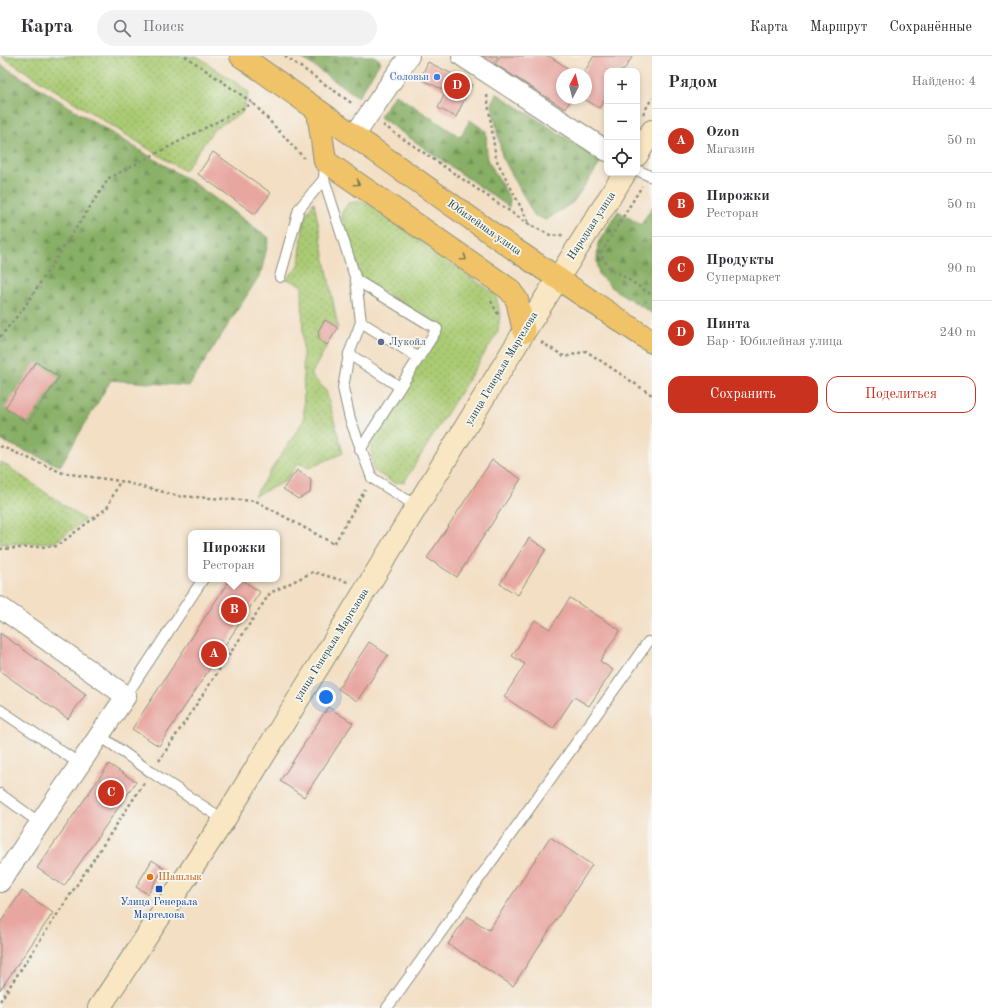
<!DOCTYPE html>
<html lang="ru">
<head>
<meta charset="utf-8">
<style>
  body { margin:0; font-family:"Old Standard TT",serif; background:#f2f2f3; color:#2b2b33 }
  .controls { position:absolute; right:12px; top:12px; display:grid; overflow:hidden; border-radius:8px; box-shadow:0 2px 6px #0003 }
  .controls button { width:36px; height:36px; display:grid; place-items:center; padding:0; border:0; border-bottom:1px solid #e1e1e2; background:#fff; color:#2b2b33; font:20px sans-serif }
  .compass { position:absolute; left:556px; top:12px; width:36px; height:36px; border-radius:50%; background:#fff; box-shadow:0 2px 6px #0003; rotate:7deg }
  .you { position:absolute; left:326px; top:641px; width:14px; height:14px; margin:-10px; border:3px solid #fff; border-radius:50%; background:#1a73e8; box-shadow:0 0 0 6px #1a73e833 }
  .badge { display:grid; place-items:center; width:26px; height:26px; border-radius:50%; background:#c8321e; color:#fff; font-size:13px; font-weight:700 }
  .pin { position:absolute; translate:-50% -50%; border:2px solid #fff; box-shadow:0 1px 4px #0006 }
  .popup { position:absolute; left:188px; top:474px; width:92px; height:52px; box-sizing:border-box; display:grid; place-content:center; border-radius:8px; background:#fff; filter:drop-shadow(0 1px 3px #0005); font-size:13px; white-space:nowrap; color:#7c7c81 }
  .popup b { font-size:15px; color:#2b2b33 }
  .popup::after { content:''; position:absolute; left:50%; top:100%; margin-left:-8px; border:8px solid transparent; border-top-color:#fff }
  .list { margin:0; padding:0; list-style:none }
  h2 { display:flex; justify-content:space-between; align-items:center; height:52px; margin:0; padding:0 16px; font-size:17px }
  h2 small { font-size:13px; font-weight:400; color:#7c7c81 }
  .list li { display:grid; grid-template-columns:26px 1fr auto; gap:12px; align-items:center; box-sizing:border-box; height:64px; padding:0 16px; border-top:1px solid #e1e1e2 }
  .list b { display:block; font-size:15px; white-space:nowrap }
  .list p { margin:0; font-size:13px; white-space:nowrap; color:#7c7c81 }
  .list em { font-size:13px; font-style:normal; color:#7c7c81 }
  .actions { display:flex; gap:8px; padding:12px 16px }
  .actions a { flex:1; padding:9px 0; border:1px solid #c8321e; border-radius:12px; text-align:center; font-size:14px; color:#c8321e }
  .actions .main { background:#c8321e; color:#fff }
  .icon { flex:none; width:22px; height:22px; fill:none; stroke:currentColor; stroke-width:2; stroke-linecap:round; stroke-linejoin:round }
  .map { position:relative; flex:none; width:652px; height:952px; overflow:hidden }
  header { display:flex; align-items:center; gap:24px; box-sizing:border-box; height:56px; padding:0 20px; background:#fff; border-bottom:1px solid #e1e1e2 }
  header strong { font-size:19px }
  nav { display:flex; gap:22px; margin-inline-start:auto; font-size:14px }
  .search { width:280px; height:36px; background:#f2f2f3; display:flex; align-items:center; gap:10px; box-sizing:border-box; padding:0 14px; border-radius:22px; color:#7c7c81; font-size:15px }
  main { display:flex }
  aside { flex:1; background:#fff }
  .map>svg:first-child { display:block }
  .grass { fill:url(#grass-dots); stroke:#648454 }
  .forest { fill:url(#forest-firs); stroke:#53764c }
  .building { fill:#e8a6a0 }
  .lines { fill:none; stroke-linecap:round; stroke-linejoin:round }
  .lane-casing { stroke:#898e7c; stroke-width:12 }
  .street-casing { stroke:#898e7c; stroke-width:22 }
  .secondary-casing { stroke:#898e7c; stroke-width:24 }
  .primary-casing { stroke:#898e7c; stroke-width:24 }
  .path { stroke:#898e7c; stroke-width:2.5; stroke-dasharray:3 3; stroke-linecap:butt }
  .lane { stroke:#fff; stroke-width:10 }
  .street { stroke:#fff; stroke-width:20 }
  .secondary { stroke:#f9e7c3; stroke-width:22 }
  .primary { stroke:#f0c369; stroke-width:22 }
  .oneway { stroke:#7d794c }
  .shop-dot { fill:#3f7fe0; stroke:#f6f6f2; stroke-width:1.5 }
  .service-dot { fill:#5c6f8a; stroke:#f6f6f2; stroke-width:1.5 }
  .food-dot { fill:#e8710a; stroke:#f6f6f2; stroke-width:1.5 }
  .transit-dot { fill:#1a4fb4; stroke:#f6f6f2; stroke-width:1.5 }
  .labels { text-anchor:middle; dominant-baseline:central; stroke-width:3.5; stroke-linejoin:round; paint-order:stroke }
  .shop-label { font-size:11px; fill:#366cbe; stroke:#f6f6f2; text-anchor:end }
  .street-label { font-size:11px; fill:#1f3d34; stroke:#f6f6f2 }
  .service-label { font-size:11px; fill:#4e5e75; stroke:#f6f6f2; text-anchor:start }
  .food-label { font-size:11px; fill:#c56008; stroke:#f6f6f2; text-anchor:start }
  .transit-label { font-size:11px; fill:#164399; stroke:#f6f6f2 }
</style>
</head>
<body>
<header>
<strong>Карта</strong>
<div class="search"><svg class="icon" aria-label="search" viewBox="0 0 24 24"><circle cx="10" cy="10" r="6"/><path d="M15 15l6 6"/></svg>Поиск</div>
<nav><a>Карта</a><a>Маршрут</a><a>Сохранённые</a></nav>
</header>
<main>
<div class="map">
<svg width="652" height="952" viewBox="0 0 652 952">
  <defs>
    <pattern id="grass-dots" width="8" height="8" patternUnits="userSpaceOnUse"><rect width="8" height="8" fill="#aacb73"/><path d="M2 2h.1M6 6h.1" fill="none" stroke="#8aa65f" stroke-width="1.8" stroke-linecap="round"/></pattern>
    <pattern id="forest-firs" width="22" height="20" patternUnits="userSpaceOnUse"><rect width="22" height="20" fill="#87af65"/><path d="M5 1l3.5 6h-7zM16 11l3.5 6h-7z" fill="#6e9054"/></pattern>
  </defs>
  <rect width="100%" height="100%" fill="#f6f6f2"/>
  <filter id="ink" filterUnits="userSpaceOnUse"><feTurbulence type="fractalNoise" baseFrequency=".025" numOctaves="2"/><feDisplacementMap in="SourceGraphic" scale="8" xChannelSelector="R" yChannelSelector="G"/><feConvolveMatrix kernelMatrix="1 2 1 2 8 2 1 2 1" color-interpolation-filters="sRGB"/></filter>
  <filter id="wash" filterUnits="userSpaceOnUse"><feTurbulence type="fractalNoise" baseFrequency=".012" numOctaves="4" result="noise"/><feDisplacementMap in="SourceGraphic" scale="16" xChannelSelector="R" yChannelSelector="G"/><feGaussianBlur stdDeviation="0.9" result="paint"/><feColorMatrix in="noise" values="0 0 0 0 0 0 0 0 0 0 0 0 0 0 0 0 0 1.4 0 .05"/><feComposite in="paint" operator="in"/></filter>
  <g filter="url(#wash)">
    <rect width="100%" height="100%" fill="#f3dfc4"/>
    <!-- grass -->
    <g class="grass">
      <path d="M 1,0 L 197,0 L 249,36 L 242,57 L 215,72 L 184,115 Z"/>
      <path d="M 364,145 L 496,239 L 500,258 L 498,276 L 404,426 L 394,427 L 373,414 L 370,383 L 440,271 L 361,222 L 341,158 L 348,147 Z"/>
      <path d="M 314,146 L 338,272 L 325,264 L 318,275 L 319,284 L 327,289 L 311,319 L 326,335 L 343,397 L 309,412 L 298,407 L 286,425 L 254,440 L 304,364 L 302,229 L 286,223 L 299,210 L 304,162 Z"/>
      <path d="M 0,405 L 85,464 L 55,486 L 0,488 Z"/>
    </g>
    <!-- forest -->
    <g class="forest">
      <path d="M 299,0 L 374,0 L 381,5 L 358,41 Z"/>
      <path d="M 0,8 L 198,130 L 269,182 L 261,217 L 189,330 L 111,324 L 60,410 L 0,384 Z"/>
      <path d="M 496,37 L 602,105 L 573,146 L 546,164 L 534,159 L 502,100 L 492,49 Z"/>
      <path d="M 395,38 L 460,81 L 470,64 L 486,75 L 487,103 L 510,143 L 509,151 L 380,61 Z"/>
      <path d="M 652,151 L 652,257 L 612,232 L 599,219 L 597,205 L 598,187 L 618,155 L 641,169 Z"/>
    </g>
    <g id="blocks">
      <!-- building -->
      <g class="building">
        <path d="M 472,0 L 498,0 L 490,11 Z"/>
        <path d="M 500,0 L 549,0 L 577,18 L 562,18 L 562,42 L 572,42 L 565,53 L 495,8 Z"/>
        <path d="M 594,0 L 633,0 L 623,15 L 607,15 L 607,40 L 599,52 L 583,42 L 586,42 L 586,18 L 583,18 Z"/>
        <path d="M 428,6 L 472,28 L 456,61 L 438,52 L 446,35 L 420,23 Z"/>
        <path d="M 213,96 L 271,137 L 255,158 L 198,118 Z"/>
        <path d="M 325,264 L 338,272 L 327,289 L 319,284 L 318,275 Z"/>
        <path d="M 36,306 L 59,321 L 28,367 L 5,352 Z"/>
        <path d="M 492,404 L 521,423 L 457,521 L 427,502 Z"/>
        <path d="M 297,414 L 311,424 L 310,437 L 298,443 L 283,433 Z"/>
        <path d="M 529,482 L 546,493 L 518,539 L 500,528 Z"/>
        <path d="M 230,523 L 241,523 L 260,536 L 159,690 L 132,673 Z"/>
        <path d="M 570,542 L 620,574 L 600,605 L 613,614 L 589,650 L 574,641 L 553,673 L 504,641 L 525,608 L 512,600 L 535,564 L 550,573 Z"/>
        <path d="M 0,577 L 86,638 L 68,663 L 0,615 Z"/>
        <path d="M 369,586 L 388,599 L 357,645 L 338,633 Z"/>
        <path d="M 328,651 L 353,667 L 304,741 L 280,725 Z"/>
        <path d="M 109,708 L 136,726 L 64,830 L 37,812 Z"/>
        <path d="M 550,781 L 592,809 L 513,930 L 448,888 L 467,860 L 489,874 Z"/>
        <path d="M 152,804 L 164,812 L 148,838 L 136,831 Z"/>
        <path d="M 22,835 L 53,857 L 0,934 L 0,867 Z"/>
      </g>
    </g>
  </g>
  <g filter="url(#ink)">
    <use href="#blocks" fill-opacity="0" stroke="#898e7c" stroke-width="1"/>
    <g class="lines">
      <defs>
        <g id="lane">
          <path d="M 325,105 L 324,123 L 356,224 L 361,266 L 349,298 L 343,332 L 350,363 L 372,422 L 418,451"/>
          <path d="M 637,114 L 652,121"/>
          <path d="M 280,221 L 299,153 L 324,123"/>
          <path d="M 356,224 L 437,273 L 360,394"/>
          <path d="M 361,266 L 419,302"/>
          <path d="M 349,298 L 400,331"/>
          <path d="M 126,640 L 203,523"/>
          <path d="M 0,654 L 80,708"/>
          <path d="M 99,679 L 151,716 L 224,764"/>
          <path d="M 0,738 L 40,767"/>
          <path d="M 387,952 L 648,586"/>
        </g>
        <g id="street">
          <path d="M 462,0 L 607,95"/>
          <path d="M 354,80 L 409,0"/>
          <path d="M 0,551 L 126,640 L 0,826"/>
        </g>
        <g id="secondary">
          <path d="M 637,99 L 652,75"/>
          <path d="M 99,952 L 224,764 L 524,276 L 625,117"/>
        </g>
        <g id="primary">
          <path d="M 241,0 L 514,193 L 652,286"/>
          <path d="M 318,55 L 325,105 L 509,233 L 517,244 L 524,276"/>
        </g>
      </defs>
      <!-- lane casing -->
      <use href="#lane" class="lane-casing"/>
      <!-- street casing -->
      <use href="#street" class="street-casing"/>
      <!-- secondary casing -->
      <use href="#secondary" class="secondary-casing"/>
      <!-- primary casing -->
      <use href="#primary" class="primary-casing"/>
      <!-- path -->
      <g class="path">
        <path d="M 185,0 L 253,47 L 304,102"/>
        <path d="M 285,0 L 353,48"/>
        <path d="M 487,39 L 496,103 L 530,169"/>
        <path d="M 643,58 L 652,42"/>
        <path d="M 383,69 L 530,169 L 552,180 L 563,179"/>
        <path d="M 598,195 L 609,211 L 652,239"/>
        <path d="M 601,197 L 642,130"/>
        <path d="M 491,245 L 499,260"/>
        <path d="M 0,281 L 23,253 L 109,122 L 253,47"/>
        <path d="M 541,286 L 565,301 L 586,295 L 652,339"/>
        <path d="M 0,390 L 63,417 L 120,425"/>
        <path d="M 0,493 L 57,490 L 107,452 L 120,425 L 179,440 L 256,445 L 334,488 L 365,434"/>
        <path d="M 159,705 L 270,537 L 313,516 L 348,526"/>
        <path d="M 0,945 L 144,727"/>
      </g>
      <!-- lane -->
      <use href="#lane" class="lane"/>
      <!-- street -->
      <use href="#street" class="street"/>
      <!-- secondary -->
      <use href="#secondary" class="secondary"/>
      <!-- primary -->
      <use href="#primary" class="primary"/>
    </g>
    <!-- one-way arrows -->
    <defs><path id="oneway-chevron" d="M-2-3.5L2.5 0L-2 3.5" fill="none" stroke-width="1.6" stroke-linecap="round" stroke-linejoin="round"/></defs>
    <g class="oneway">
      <use href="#oneway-chevron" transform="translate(357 127) rotate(35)"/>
      <use href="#oneway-chevron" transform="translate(464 202) rotate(35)"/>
    </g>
  </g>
  <!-- markers -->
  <circle class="shop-dot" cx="437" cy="21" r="4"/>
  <circle class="service-dot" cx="381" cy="286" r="4"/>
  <circle class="food-dot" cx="150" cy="821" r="4"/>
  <rect class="transit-dot" x="155" y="829" width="8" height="8" rx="2"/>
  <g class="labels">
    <!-- shop labels -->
    <g class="shop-label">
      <text x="429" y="21">Соловьи</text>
    </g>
    <!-- street labels -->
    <g class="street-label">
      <text transform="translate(592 170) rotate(-57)">Народная улица</text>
      <text transform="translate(484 172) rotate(35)">Юбилейная улица</text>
      <text transform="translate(502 313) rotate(-59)">улица Генерала Маргелова</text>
      <text transform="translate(332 589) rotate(-58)">улица Генерала Маргелова</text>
    </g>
    <!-- service labels -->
    <g class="service-label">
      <text x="389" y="286">Лукойл</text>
    </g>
    <!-- food labels -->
    <g class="food-label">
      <text x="158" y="821">Шашлык</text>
    </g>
    <!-- transit labels -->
    <g class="transit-label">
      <text x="159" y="846">Улица Генерала<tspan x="159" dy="13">Маргелова</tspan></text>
    </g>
  </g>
</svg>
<div class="controls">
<button>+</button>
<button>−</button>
<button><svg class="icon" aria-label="locate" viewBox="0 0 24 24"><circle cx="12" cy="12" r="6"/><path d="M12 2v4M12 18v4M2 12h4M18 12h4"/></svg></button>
</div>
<svg class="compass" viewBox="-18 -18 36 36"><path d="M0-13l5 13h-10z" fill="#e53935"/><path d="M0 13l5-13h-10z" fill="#7c7c81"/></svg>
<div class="you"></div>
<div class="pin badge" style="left:214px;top:598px">A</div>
<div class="pin badge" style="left:234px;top:554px">B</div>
<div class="popup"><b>Пирожки</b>Ресторан</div>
<div class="pin badge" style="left:111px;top:737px">C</div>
<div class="pin badge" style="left:457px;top:30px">D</div>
</div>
<aside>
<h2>Рядом<small>Найдено: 4</small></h2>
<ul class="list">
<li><span class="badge">A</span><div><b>Ozon</b><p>Магазин</p></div><em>50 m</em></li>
<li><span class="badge">B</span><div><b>Пирожки</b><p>Ресторан</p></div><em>50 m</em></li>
<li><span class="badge">C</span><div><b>Продукты</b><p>Супермаркет</p></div><em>90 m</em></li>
<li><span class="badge">D</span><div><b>Пинта</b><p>Бар · Юбилейная улица</p></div><em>240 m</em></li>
</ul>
<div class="actions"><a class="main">Сохранить</a><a>Поделиться</a></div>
</aside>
</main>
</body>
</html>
